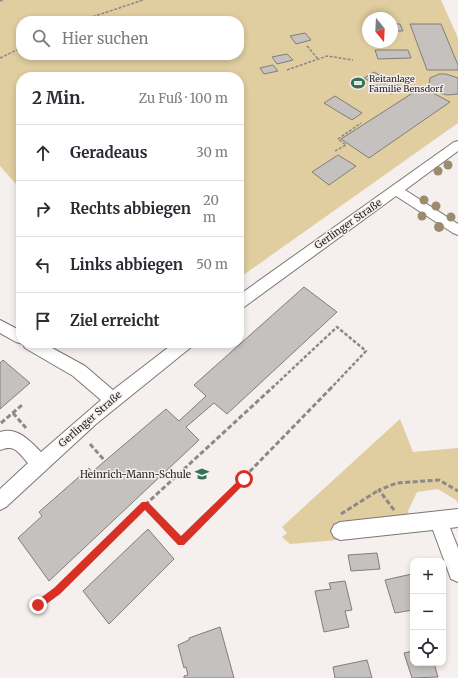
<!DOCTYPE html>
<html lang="de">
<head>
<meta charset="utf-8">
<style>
  body { margin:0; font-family:Merriweather,serif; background:#f2f2f3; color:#2b2b33 }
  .controls { position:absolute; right:12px; bottom:12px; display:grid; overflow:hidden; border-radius:8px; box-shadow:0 2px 6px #0003 }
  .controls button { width:36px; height:36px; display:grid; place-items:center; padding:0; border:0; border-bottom:1px solid #e1e1e2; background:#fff; color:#2b2b33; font:20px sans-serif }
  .compass { position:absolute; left:362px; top:12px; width:36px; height:36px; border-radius:50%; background:#fff; box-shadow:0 2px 6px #0003; rotate:162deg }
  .stop { position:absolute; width:12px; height:12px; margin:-9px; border:3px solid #d93025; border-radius:50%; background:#fff }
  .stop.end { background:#d93025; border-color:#fff; box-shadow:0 1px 4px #0008 }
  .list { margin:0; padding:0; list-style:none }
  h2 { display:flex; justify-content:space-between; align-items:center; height:52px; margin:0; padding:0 16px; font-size:17px }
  h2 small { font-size:13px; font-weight:400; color:#7c7c81 }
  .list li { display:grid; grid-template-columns:26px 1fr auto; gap:12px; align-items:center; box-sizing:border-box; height:56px; padding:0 16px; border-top:1px solid #e1e1e2 }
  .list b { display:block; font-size:15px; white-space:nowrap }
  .list em { font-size:13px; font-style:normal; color:#7c7c81 }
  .icon { flex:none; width:22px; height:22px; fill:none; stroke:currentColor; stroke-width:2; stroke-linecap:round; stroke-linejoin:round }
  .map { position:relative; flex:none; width:458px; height:678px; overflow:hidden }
  .search { position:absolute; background:#fff; box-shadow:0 2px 6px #0003; left:16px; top:16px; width:228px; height:44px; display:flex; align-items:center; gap:10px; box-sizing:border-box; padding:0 14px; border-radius:16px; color:#7c7c81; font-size:15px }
  .panel { position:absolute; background:#fff; box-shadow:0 2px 6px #0003; left:16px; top:72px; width:228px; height:276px; border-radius:16px }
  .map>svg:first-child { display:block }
  .green { fill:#e0cda0; fill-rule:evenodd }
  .building { fill:#c5c1be; stroke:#817d7a }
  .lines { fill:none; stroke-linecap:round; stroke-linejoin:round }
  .minor-casing { stroke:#7c7775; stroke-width:2 }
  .path-far2 { stroke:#8d8988; stroke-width:1.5; stroke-dasharray:3 1.5; stroke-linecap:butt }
  .path-far1 { stroke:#8d8988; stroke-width:2.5; stroke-dasharray:3.5 2; stroke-linecap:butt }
  .path { stroke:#8d8988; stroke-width:3; stroke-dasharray:5 2.5; stroke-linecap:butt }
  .minor { fill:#fff; fill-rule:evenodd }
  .tree { fill:#9a8d6f }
  .route { fill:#d93025 }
  .labels { text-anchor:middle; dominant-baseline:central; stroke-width:3; stroke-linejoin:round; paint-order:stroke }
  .far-poi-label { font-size:9px; fill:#292727; stroke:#f5efed; text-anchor:start }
  .street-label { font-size:10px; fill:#292727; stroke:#f5efed }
  .poi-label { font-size:10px; fill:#292727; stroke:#f5efed; text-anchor:end }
</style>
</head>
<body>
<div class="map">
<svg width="458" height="678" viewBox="0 0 458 678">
  <rect width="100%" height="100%" fill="#f5efed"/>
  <!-- green -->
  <g class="green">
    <path d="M 0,0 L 441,0 L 458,38 L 458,123 L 239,278 L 239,77 L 21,77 L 21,190 L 0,166 ZM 368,18 L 392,18 L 392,42 L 368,42 ZM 21,21 L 239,21 L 239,55 L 21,55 Z"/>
    <path d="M 400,419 L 413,452 L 458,448 L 458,504 L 456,500 L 438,489 L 417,492 L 408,511 L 410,517 L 336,522 L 338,540 L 290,544 L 282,537 L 287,533 L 282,527 Z"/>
  </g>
  <!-- building -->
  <g class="building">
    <path d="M 392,24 L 400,24 L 403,31 L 392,31 Z"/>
    <path d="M 410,24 L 441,24 L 458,65 L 458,70 L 427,70 Z"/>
    <path d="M 305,33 L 311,40 L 296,44 L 290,36 Z"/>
    <path d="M 375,50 L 408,50 L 411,58 L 378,59 Z"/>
    <path d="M 287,54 L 293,60 L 277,64 L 272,57 Z"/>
    <path d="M 273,65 L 278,71 L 264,74 L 260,68 Z"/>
    <path d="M 374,72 L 401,87 L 391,94 L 364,78 Z"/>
    <path d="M 439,74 L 446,74 L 458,78 L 458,94 L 447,95 L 440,93 L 429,86 L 430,78 Z"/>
    <path d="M 422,87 L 450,102 L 369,158 L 341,139 Z"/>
    <path d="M 335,96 L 362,113 L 352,120 L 324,103 Z"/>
    <path d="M 338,155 L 356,166 L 329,185 L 312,172 Z"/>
    <path d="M 304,287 L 337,312 L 227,414 L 214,403 L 186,427 L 199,440 L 49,581 L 18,538 L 42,516 L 39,512 L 89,468 L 92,472 L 166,409 L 179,421 L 206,396 L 194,385 Z"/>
    <path d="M 3,360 L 30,383 L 0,409 L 0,363 Z"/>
    <path d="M 148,529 L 174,559 L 109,624 L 83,591 Z"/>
    <path d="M 377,553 L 380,569 L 351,571 L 348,555 Z"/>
    <path d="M 412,574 L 413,610 L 395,613 L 385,580 Z"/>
    <path d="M 345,581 L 352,610 L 345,611 L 349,627 L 324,632 L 315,591 L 331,589 L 329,583 Z"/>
    <path d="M 220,627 L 234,678 L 184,678 L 184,676 L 188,675 L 186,667 L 184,668 L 178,645 L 189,640 L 189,638 Z"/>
    <path d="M 413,651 L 413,663 L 434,663 L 438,677 L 412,678 L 404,653 Z"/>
    <path d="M 367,660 L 372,678 L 335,678 L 333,667 Z"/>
  </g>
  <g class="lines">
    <defs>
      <g id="minor">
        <path d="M 458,141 L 458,151 L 405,190 L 458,224 L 458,235 L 453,233 L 396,196 L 244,307 L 239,309 L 239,295 L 454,142 Z"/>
        <path d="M 0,320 L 21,331 L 21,343 L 43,343 L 85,366 L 113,390 L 174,343 L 193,343 L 190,348 L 96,424 L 6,507 L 0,510 L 0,489 L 28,463 C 18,452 15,444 0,450 L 0,432 C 17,426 30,441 41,452 L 101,400 L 73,376 L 25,348 L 23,344 L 16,342 L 0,333 Z"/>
        <path d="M 458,509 L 458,527 L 450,528 L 458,548 L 458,582 L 451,579 L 433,530 L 340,540 L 334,537 L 331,531 L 334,525 L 340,522 Z"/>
      </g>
    </defs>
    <!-- minor casing -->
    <use href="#minor" class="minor-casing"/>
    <!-- path-far2 -->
    <g class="path-far2">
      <path d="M 0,1 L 3,0"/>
      <path d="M 80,21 L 143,0"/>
      <path d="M 307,46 L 318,59"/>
      <path d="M 0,58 L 21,48"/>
      <path d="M 287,70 L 327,56 L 353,60"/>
      <path d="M 335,151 L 346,145 L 338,139 L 361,123"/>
    </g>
    <!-- path-far1 -->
    <path class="path-far1" d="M 272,388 L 337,327 L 366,351 L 331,388"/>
    <!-- path -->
    <g class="path">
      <path d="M 13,413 L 26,428"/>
      <path d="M 1,423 L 22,405"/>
      <path d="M 90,444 L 105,461"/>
      <path d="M 145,505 L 181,542 L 332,387"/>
      <path d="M 145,505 L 273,387"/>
      <path d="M 394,510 L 379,490 L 397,483 L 439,480 L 458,491"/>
      <path d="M 341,514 L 379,490"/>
      <path d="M 38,605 L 57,591 L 145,505"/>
    </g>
    <!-- minor -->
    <use href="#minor" class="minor"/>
  </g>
  <!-- trees -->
  <g class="tree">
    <circle cx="448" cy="165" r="4.5"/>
    <circle cx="438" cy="171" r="4.5"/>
    <circle cx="424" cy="200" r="4.5"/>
    <circle cx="436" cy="206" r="4.5"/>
    <circle cx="422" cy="216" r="4.5"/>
    <circle cx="451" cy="217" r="4.5"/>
    <circle cx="439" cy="227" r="5"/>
  </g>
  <!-- route -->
  <path class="route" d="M 244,475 L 247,479 L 246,482 L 184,545 L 178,545 L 145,510 L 60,594 L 41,608 L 38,609 L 35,608 L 34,605 L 35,602 L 54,588 L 142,502 L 148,502 L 181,536 Z"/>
  <!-- icons -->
  <defs>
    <symbol id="stadium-bare" viewBox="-9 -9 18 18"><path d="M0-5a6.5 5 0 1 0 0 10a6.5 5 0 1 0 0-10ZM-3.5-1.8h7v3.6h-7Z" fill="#34715c" stroke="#f5efed" stroke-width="2.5" paint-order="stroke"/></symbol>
    <symbol id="school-bare" viewBox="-9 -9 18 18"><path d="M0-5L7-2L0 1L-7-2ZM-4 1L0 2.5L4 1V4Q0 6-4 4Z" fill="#34715c" stroke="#f5efed" stroke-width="2.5" paint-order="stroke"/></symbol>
  </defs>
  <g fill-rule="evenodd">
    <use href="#stadium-bare" x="348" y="73" width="20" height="20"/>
    <use href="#school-bare" x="192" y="464" width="20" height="20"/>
  </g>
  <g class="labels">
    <!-- far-poi labels -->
    <g class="far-poi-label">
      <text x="369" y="78">Reitanlage<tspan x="369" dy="10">Familie Bensdorf</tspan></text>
    </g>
    <!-- street labels -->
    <g class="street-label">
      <text transform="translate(348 224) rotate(-35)">Gerlinger Straße</text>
      <text transform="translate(90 419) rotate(-41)">Gerlinger Straße</text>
    </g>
    <!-- poi labels -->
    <g class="poi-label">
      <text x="191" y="474">Heinrich-Mann-Schule</text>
    </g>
  </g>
</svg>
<div class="controls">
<button>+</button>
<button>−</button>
<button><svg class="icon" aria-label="locate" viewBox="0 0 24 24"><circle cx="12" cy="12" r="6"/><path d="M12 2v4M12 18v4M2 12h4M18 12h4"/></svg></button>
</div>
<svg class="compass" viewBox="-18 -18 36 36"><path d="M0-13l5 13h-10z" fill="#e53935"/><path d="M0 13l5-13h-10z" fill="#7c7c81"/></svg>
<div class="stop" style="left:244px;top:479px"></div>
<div class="stop end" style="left:38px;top:605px"></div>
<div class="search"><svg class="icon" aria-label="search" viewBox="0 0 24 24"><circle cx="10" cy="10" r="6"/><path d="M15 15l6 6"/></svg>Hier suchen</div>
<section class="panel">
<h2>2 Min.<small>Zu Fuß · 100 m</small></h2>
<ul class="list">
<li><svg class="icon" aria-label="ahead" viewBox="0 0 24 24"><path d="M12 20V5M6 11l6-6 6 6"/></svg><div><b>Geradeaus</b></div><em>30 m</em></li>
<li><svg class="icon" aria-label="right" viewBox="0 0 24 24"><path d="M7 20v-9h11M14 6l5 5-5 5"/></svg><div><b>Rechts abbiegen</b></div><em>20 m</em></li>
<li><svg class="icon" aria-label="left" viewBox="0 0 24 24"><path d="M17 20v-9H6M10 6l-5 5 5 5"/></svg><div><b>Links abbiegen</b></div><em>50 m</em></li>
<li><svg class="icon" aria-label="arrive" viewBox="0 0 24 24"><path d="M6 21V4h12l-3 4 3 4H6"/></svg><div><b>Ziel erreicht</b></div></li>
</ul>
</section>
</div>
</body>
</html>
